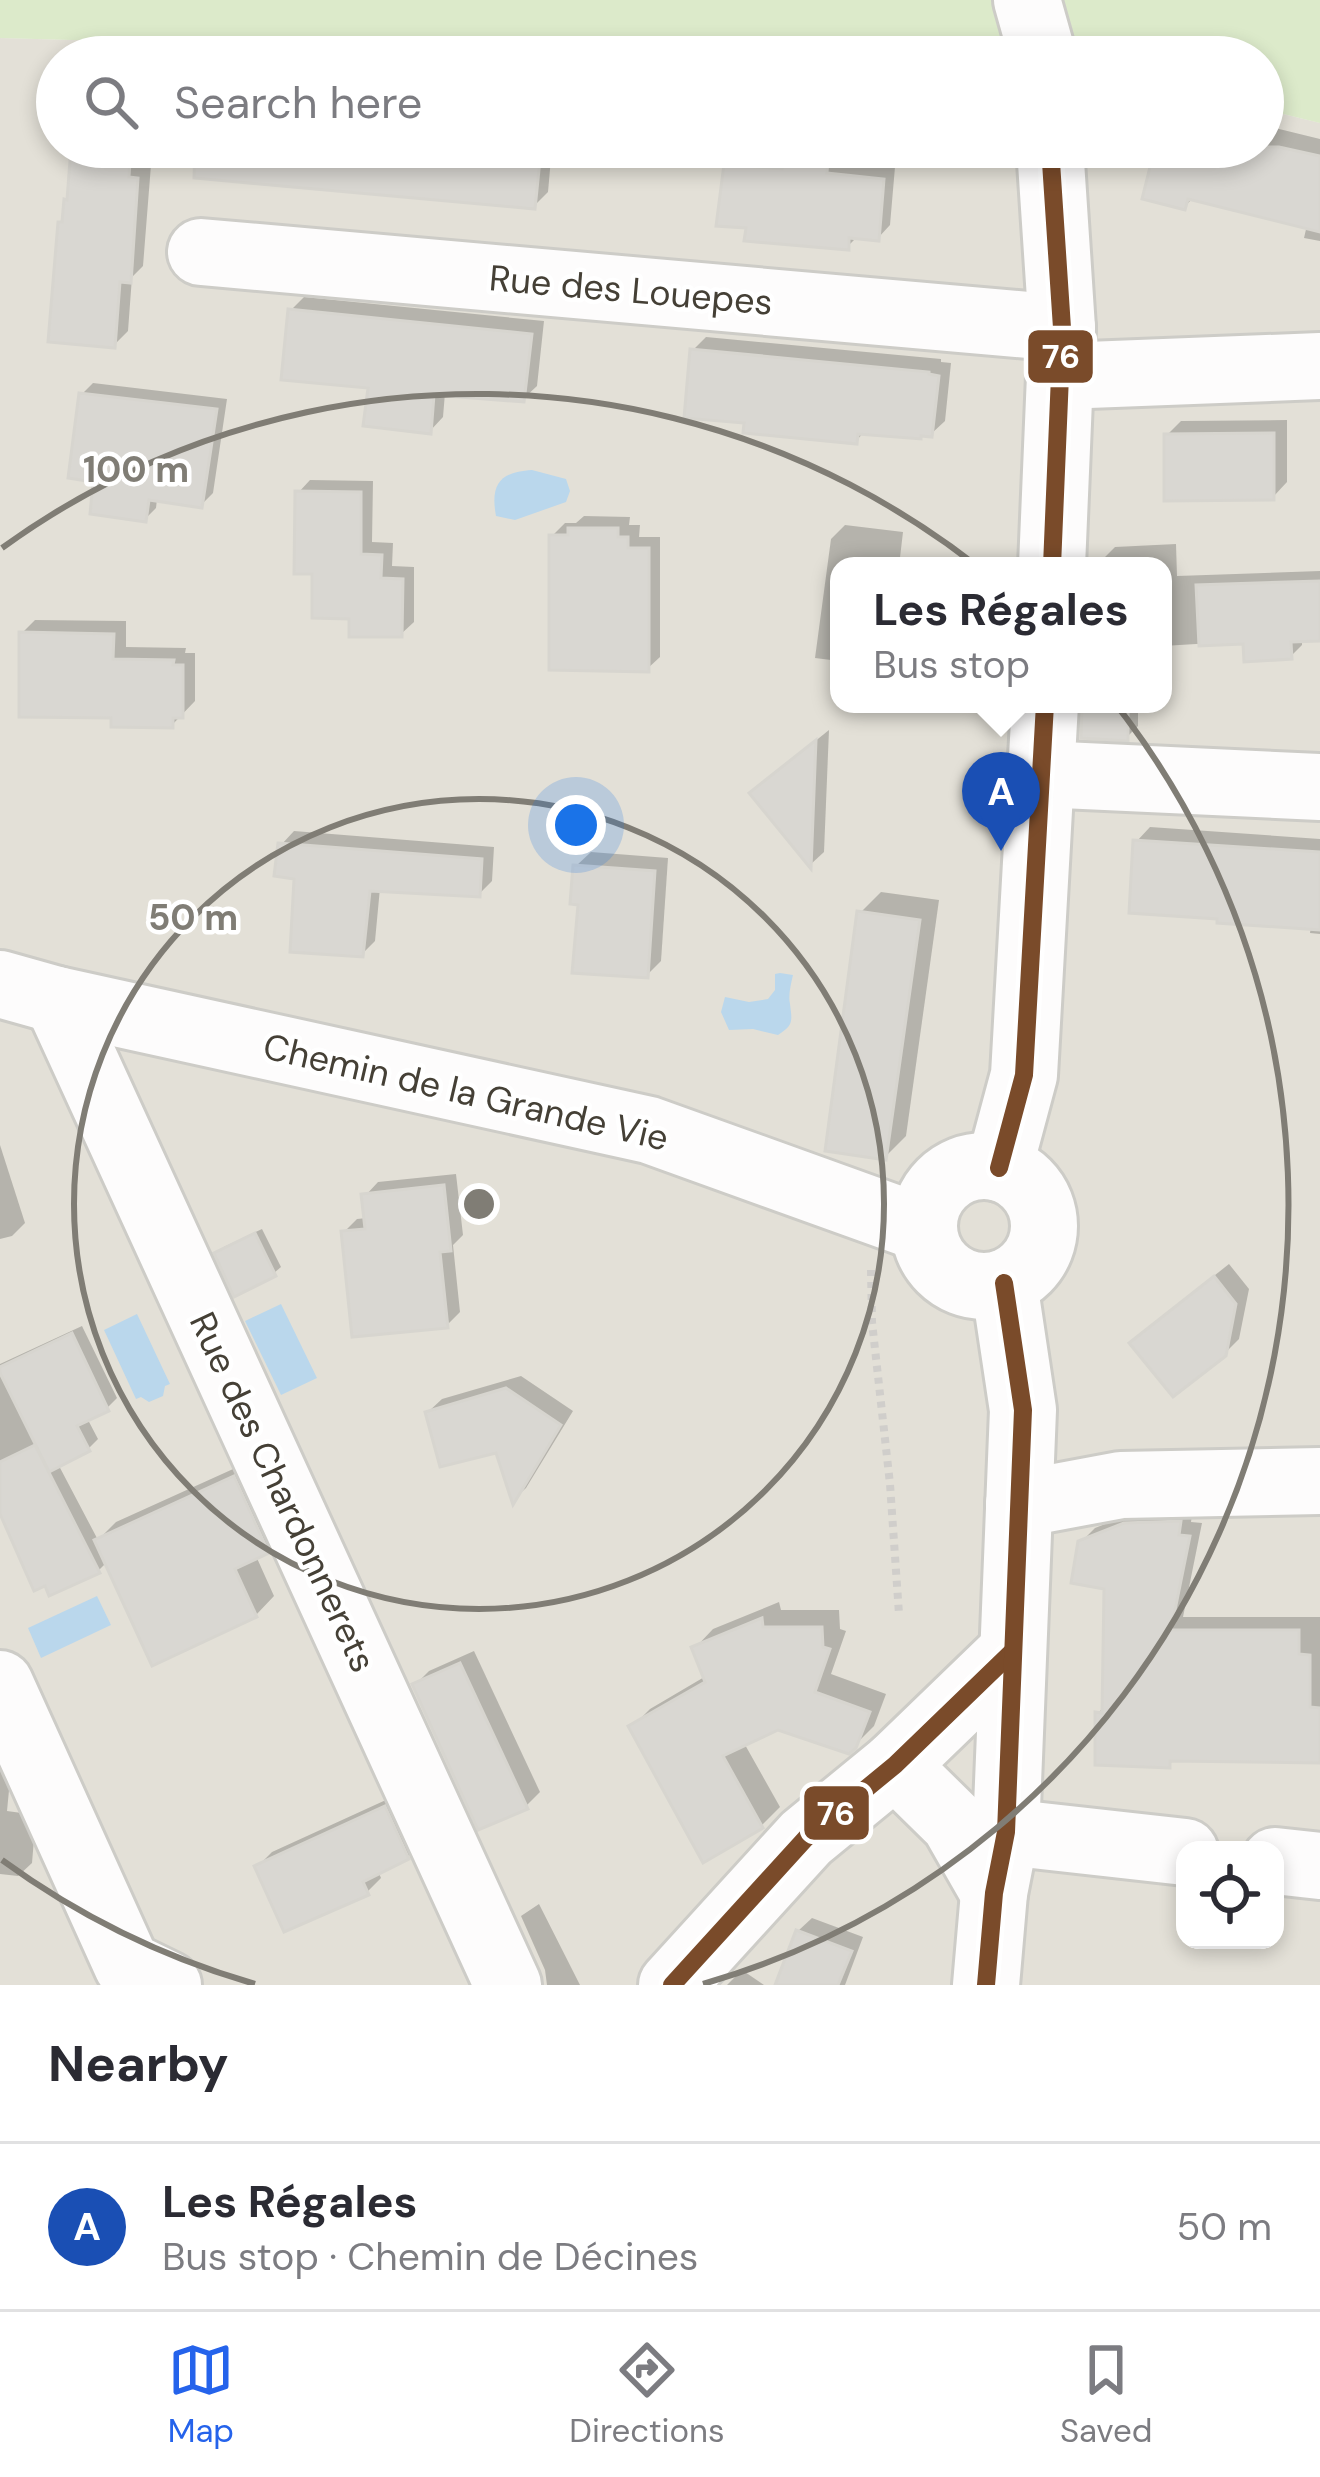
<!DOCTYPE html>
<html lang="en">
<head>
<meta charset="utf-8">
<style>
  body { margin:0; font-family:"DM Sans",sans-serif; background:#f2f2f3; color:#2b2b33 }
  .controls { position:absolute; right:36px; bottom:36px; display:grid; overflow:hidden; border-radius:24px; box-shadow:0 6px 18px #0003 }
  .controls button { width:108px; height:108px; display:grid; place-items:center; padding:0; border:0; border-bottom:3px solid #e1e1e2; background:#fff; color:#2b2b33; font:60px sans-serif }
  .you { position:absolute; left:576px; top:825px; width:42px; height:42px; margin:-30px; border:9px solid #fff; border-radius:50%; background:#1a73e8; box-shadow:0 0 0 18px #1a73e833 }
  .badge { display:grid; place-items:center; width:78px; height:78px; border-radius:50%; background:#2563eb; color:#fff; font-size:39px; font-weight:700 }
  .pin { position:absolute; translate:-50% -99px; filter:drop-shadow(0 3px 6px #0008) }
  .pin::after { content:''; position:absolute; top:63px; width:42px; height:36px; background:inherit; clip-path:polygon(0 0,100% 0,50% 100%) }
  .popup { position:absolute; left:830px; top:557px; width:342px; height:156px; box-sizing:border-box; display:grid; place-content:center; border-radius:24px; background:#fff; filter:drop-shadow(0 3px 9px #0005); font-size:39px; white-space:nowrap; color:#7c7c81 }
  .popup b { font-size:45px; color:#2b2b33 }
  .popup::after { content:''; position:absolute; left:50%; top:100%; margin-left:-24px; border:24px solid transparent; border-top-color:#fff }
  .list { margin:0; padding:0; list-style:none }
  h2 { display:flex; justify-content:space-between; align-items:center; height:156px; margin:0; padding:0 48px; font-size:51px }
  h2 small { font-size:39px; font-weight:400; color:#7c7c81 }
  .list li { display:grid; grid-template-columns:78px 1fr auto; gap:36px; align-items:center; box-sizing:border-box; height:168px; padding:0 48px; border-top:3px solid #e1e1e2 }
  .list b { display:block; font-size:45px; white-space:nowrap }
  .list p { margin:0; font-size:39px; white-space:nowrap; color:#7c7c81 }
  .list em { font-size:39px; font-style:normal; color:#7c7c81 }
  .icon { flex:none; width:66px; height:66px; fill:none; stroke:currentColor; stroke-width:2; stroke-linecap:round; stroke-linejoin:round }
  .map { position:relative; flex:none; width:1320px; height:1985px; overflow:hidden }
  .search { position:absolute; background:#fff; box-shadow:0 6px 18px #0003; left:36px; right:36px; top:36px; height:132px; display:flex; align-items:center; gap:30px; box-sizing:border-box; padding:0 42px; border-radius:66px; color:#7c7c81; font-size:45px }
  .sheet { height:324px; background:#fff }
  nav { display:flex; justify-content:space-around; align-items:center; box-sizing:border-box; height:168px; border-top:3px solid #e1e1e2; background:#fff; font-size:33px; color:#7c7c81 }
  nav a { display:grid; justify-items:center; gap:6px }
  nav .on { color:#2563eb }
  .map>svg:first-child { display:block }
  .residential { fill:#e3e0d7; fill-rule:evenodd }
  .green { fill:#dceaca }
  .water { fill:#bad7ec }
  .shadow { fill:#0003 }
  .building { fill:#d9d7d2; stroke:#d7d5cf; stroke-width:3 }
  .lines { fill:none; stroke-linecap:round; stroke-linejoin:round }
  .minor-casing { stroke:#cdccc7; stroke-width:72 }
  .path { stroke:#d0cecb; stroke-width:8; stroke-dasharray:6 6; stroke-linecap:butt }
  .minor { stroke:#fdfcfc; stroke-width:66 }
  .bus-1-casing { stroke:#fff; stroke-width:27 }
  .bus-1 { stroke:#7a4b2a; stroke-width:18 }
  .ring { fill:none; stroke:#807d75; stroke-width:6 }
  .labels { text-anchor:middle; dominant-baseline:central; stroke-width:9; stroke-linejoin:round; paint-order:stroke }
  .street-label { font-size:36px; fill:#454036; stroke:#fff }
  .centre { fill:#807d75; stroke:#fff; stroke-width:6 }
  .ring-label { font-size:36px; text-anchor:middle; font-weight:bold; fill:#807d75; stroke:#fff; stroke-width:9; stroke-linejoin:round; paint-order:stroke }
  .line-badge { stroke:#fff; stroke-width:4.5 }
  .badge-label { font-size:33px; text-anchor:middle; font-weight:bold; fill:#fff }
</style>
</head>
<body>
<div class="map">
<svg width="1320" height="1985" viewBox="0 0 1320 1985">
  <rect width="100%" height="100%" fill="#efeee9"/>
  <!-- residential -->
  <path class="residential" d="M 0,38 L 685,57 L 57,57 L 57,147 L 1263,147 L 1263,109 L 1320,123 L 1320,1985 L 0,1985 ZM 839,566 L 1163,566 L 1163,704 L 839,704 ZM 1185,1850 L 1275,1850 L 1275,1940 L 1185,1940 Z"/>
  <!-- green -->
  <path class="green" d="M 0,0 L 1320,0 L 1320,123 L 1263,109 L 1263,57 L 685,57 L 0,38 Z"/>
  <!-- water -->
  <g class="water">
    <path d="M 532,470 L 566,479 L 570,491 L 566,502 L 515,520 L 496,516 C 490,484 500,472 532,470 Z"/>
    <path d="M 780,973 L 793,975 C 791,984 788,995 790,1004 C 792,1021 794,1025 778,1035 L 753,1029 L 729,1030 L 721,1012 L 725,997 L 749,1002 L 768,999 L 775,990 L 775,974 Z"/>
    <path d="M 281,1304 L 317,1378 L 281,1395 L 245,1321 Z"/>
    <path d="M 137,1314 L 170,1384 L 165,1386 L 163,1396 L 149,1402 L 141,1397 L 136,1399 L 104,1330 Z"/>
    <path d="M 97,1596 L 111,1625 L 41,1658 L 28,1628 Z"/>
  </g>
  <!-- shadow -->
  <g class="shadow">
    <path d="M 1263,125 L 1320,139 L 1320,241 L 1304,238 L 1307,225 L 1194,197 L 1184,207 L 1158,147 L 1263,147 Z"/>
    <path d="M 74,147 L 143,147 L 141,164 L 151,165 L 143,266 L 132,277 L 128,331 L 114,345 L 66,219 Z"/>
    <path d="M 275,147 L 552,147 L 548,192 L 534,206 Z"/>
    <path d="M 787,147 L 839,147 L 838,162 L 895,167 L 890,225 L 878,238 L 858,236 L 847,247 L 749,226 L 727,165 L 739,152 L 786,157 Z"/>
    <path d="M 304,297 L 544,321 L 537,386 L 523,399 L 445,393 L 443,417 L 430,431 L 371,385 L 290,311 Z"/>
    <path d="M 706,337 L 941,359 L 941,362 L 951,363 L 945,421 L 931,434 L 865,431 L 856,441 L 748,420 L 693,350 Z"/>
    <path d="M 93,383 L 227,399 L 213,493 L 201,505 L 157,499 L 156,508 L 145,519 L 97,479 L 82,394 Z"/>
    <path d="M 1287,420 L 1287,482 L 1273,497 L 1167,435 L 1181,421 Z"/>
    <path d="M 310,480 L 373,481 L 372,542 L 393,543 L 392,566 L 414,567 L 414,622 L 401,634 L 352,616 L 315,571 L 298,493 Z"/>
    <path d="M 584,516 L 630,517 L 629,525 L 640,525 L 639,537 L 660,537 L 660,657 L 647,669 L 552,536 L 565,523 L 576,523 Z"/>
    <path d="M 845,525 L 903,532 L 899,566 L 839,566 L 839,661 L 815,658 L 831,539 Z"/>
    <path d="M 1176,544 L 1177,576 L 1320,571 L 1320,638 L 1302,638 L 1302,645 L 1291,656 L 1246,641 L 1163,646 L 1163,566 L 1103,566 L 1103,559 L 1115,547 Z"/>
    <path d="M 35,620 L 126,621 L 126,647 L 186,648 L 185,653 L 195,653 L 195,701 L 172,725 L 114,715 L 22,633 Z"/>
    <path d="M 1085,704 L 1138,704 L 1138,726 L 1127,737 Z"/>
    <path d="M 829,730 L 824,852 L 811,864 L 767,780 Z"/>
    <path d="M 1150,827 L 1320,839 L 1320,934 L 1310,933 L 1311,926 L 1136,842 Z"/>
    <path d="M 294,831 L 494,847 L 492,881 L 479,894 L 380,888 L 375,941 L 362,954 L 297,876 L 281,845 Z"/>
    <path d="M 591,852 L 668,858 L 661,961 L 647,975 L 581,902 L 576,866 Z"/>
    <path d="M 881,892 L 939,900 L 906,1136 L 885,1157 L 860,913 Z"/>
    <path d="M 0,1145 L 25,1223 L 12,1236 L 0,1239 Z"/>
    <path d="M 456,1174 L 463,1235 L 453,1245 L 460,1312 L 447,1325 L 344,1232 L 357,1219 L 367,1218 L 365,1196 L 378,1182 Z"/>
    <path d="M 262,1229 L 281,1267 L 274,1273 L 218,1254 L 224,1247 Z"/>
    <path d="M 1229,1264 L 1249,1289 L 1239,1339 L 1224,1354 L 1147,1329 Z"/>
    <path d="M 82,1326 L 117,1398 L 107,1408 L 87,1418 L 98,1439 L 88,1449 L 58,1464 L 98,1540 L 116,1522 L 253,1460 L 286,1532 L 267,1551 L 256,1556 L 274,1596 L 256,1615 L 107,1562 L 99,1570 L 51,1592 L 0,1507 L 0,1364 Z"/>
    <path d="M 521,1376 L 573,1411 L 526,1488 L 514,1499 L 498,1450 L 428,1412 L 442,1399 Z"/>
    <path d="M 1193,1509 L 1191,1522 L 1202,1523 L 1183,1617 L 1320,1617 L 1320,1760 L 1175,1758 L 1169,1765 L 1098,1713 L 1105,1706 L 1107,1586 L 1080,1543 L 1095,1528 L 1140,1510 Z"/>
    <path d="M 779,1602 L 781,1610 L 839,1610 L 840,1629 L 846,1631 L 831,1674 L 886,1694 L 874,1726 L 849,1751 L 778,1727 L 744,1743 L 780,1807 L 761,1826 L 632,1727 L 650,1709 L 706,1676 L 695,1648 L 713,1629 Z"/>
    <path d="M 474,1651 L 540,1792 L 526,1806 L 415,1685 L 429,1671 Z"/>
    <path d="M 0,1749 L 12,1759 L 7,1811 L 36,1815 L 32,1863 L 18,1876 L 0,1874 Z"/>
    <path d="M 399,1794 L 422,1842 L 407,1857 L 378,1871 L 381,1878 L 367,1892 L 258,1866 L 272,1852 Z"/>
    <path d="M 539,1904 L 580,1985 L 547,1985 L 545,1970 L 521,1916 Z"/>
    <path d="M 812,1918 L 863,1937 L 845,1985 L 778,1985 L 798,1931 Z"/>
    <path d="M 742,1970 L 764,1985 L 727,1985 Z"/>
  </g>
  <!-- building -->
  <g class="building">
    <path d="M 71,147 L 131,147 L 129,177 L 138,178 L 131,283 L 120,282 L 115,348 L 48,342 L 58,222 L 62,222 L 64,199 L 67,200 Z"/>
    <path d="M 195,147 L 506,147 L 541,150 L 535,209 L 194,178 Z"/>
    <path d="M 784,147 L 829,147 L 827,173 L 884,179 L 879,241 L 849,238 L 849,250 L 744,241 L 746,228 L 716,226 L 724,164 L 782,169 Z"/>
    <path d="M 1155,147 L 1279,147 L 1320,156 L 1320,232 L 1188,199 L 1185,210 L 1142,199 Z"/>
    <path d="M 288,309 L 532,334 L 524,402 L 434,395 L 431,434 L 363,426 L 368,388 L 281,380 Z"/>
    <path d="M 690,349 L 929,372 L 929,374 L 939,376 L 932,437 L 921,436 L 921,439 L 858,434 L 857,444 L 743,433 L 744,423 L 684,418 Z"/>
    <path d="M 79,393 L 217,409 L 202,508 L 149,500 L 146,522 L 90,514 L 93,482 L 68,478 Z"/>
    <path d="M 1274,433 L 1274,500 L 1164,501 L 1164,434 Z"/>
    <path d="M 295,491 L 361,492 L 361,554 L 382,555 L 381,578 L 403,579 L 402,637 L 349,637 L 349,619 L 312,618 L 312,574 L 294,574 Z"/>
    <path d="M 568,528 L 618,528 L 618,537 L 628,537 L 628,548 L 649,548 L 649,672 L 549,670 L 549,535 L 568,535 Z"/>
    <path d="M 1320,581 L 1320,641 L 1291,642 L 1292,659 L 1244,662 L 1243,644 L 1199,646 L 1196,585 Z"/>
    <path d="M 19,632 L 114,634 L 113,659 L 174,660 L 173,665 L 183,665 L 183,718 L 173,718 L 173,728 L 111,727 L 111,718 L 19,717 Z"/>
    <path d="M 1082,704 L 1128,704 L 1128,741 L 1081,738 Z"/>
    <path d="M 816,740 L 811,869 L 749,793 Z"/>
    <path d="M 1133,840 L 1320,852 L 1320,930 L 1217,923 L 1217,919 L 1129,913 Z"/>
    <path d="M 278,843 L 482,859 L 480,897 L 370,891 L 363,957 L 290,952 L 294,879 L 274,876 Z"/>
    <path d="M 573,865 L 655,871 L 648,978 L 572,973 L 578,905 L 570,904 Z"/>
    <path d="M 857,911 L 920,920 L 886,1160 L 825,1151 Z"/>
    <path d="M 444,1185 L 451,1251 L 440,1252 L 448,1328 L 352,1337 L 341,1231 L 365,1229 L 361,1194 Z"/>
    <path d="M 255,1233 L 276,1276 L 234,1297 L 214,1253 Z"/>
    <path d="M 1214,1276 L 1236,1304 L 1226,1356 L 1173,1397 L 1129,1343 Z"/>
    <path d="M 72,1333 L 109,1411 L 77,1426 L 90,1451 L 49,1472 L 0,1373 L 0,1367 Z"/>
    <path d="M 506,1388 L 561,1425 L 513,1505 L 496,1453 L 440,1467 L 425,1412 Z"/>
    <path d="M 35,1445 L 100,1573 L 49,1596 L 45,1586 L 34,1591 L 0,1514 L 0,1462 Z"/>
    <path d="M 234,1476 L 269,1553 L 235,1569 L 257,1617 L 152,1666 L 94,1540 Z"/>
    <path d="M 1181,1521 L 1179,1535 L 1190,1536 L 1171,1630 L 1299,1630 L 1299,1654 L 1310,1655 L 1310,1707 L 1320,1708 L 1320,1763 L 1170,1761 L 1170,1768 L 1095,1765 L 1095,1712 L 1102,1713 L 1104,1589 L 1071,1583 L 1078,1541 L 1124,1523 Z"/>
    <path d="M 762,1618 L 763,1627 L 822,1627 L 823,1647 L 830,1649 L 815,1692 L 870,1712 L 856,1748 L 849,1754 L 778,1730 L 723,1756 L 763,1828 L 703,1863 L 628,1726 L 705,1682 L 691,1647 Z"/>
    <path d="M 460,1663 L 528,1809 L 478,1830 L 412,1684 Z"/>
    <path d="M 385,1806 L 409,1859 L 363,1882 L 369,1895 L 284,1932 L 254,1866 Z"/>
    <path d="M 796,1930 L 852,1951 L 838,1985 L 775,1985 Z"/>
  </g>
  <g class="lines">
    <defs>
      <g id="minor">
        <path d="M 1027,0 L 1043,57"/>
        <path d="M 1050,147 L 1062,328 L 1052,566"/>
        <path d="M 201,252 L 1062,328"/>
        <path d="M 1062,376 L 1320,366"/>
        <path d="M 1041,774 L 1320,787"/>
        <path d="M 0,984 L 57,1000 L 649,1130 L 924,1229"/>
        <path d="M 57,1000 L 508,1985"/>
        <circle cx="984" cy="1226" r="60"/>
        <path d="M 999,1168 L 1024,1075 L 1045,704"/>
        <path d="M 1019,1504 L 1121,1485 L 1320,1481"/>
        <path d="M 0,1684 L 127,1965 L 168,1985"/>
        <path d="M 895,1765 L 954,1823 L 994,1893"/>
        <path d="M 1006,1832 L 1185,1852"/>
        <path d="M 1275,1861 L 1320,1866"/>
        <path d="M 672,1985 L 806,1838 L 895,1765 L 1012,1652"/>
        <path d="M 986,1985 L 994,1893 L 1006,1832 L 1023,1410 L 1004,1283"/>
      </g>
    </defs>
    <!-- minor casing -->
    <use href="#minor" class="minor-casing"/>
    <!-- path -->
    <path class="path" d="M 871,1270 L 872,1322 L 890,1484 L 899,1614"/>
    <!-- minor -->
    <use href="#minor" class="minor"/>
    <defs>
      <g id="bus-1">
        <path d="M 1050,147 L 1062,328 L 1052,566"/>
        <path d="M 999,1168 L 1024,1075 L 1045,704"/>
        <path d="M 672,1985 L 806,1838 L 895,1765 L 1012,1652"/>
        <path d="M 986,1985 L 994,1893 L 1006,1832 L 1023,1410 L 1004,1283"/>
      </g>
    </defs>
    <!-- bus-1 casing -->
    <use href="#bus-1" class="bus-1-casing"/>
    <!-- bus-1 -->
    <use href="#bus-1" class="bus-1"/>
  </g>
  <!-- distance rings -->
  <g class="ring">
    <circle cx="479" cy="1204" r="405"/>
    <path d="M255 1984A811 811 0 0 1 2 1860M2 548A811 811 0 1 1 703 1984"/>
  </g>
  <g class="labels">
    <!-- street labels -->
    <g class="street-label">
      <text transform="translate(631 290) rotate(5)">Rue des Louepes</text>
      <text transform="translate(466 1092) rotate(13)">Chemin de la Grande Vie</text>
      <text transform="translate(283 1492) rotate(65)">Rue des Chardonnerets</text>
    </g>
  </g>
  <circle cx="479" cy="1204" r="18" class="centre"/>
  <g class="ring-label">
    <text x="136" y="482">100 m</text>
    <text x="193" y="930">50 m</text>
  </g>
  <g class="line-badge">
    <rect x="1026" y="328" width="69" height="57" rx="12" fill="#7a4b2a"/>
    <rect x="802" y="1784" width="69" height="58" rx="12" fill="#7a4b2a"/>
  </g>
  <g class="badge-label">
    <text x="1061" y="368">76</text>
    <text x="836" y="1825">76</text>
  </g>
</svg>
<div class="controls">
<button><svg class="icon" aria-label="locate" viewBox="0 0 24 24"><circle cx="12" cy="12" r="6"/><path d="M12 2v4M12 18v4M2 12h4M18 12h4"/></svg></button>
</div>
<div class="you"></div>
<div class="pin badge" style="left:1001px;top:851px;background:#1a4fb4">A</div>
<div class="popup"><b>Les Régales</b>Bus stop</div>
<div class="search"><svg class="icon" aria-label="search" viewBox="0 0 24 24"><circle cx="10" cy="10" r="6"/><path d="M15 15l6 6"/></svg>Search here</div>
</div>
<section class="sheet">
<h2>Nearby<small></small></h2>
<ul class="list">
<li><span class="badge" style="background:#1a4fb4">A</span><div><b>Les Régales</b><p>Bus stop · Chemin de Décines</p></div><em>50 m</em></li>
</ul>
</section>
<nav>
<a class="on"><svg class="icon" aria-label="map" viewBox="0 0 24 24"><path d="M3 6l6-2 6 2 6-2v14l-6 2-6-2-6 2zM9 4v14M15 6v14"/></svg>Map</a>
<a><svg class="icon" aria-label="directions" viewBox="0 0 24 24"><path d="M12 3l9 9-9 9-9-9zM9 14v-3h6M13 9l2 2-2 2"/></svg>Directions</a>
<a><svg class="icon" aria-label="saved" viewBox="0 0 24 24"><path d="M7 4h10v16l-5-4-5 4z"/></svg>Saved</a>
</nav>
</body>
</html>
